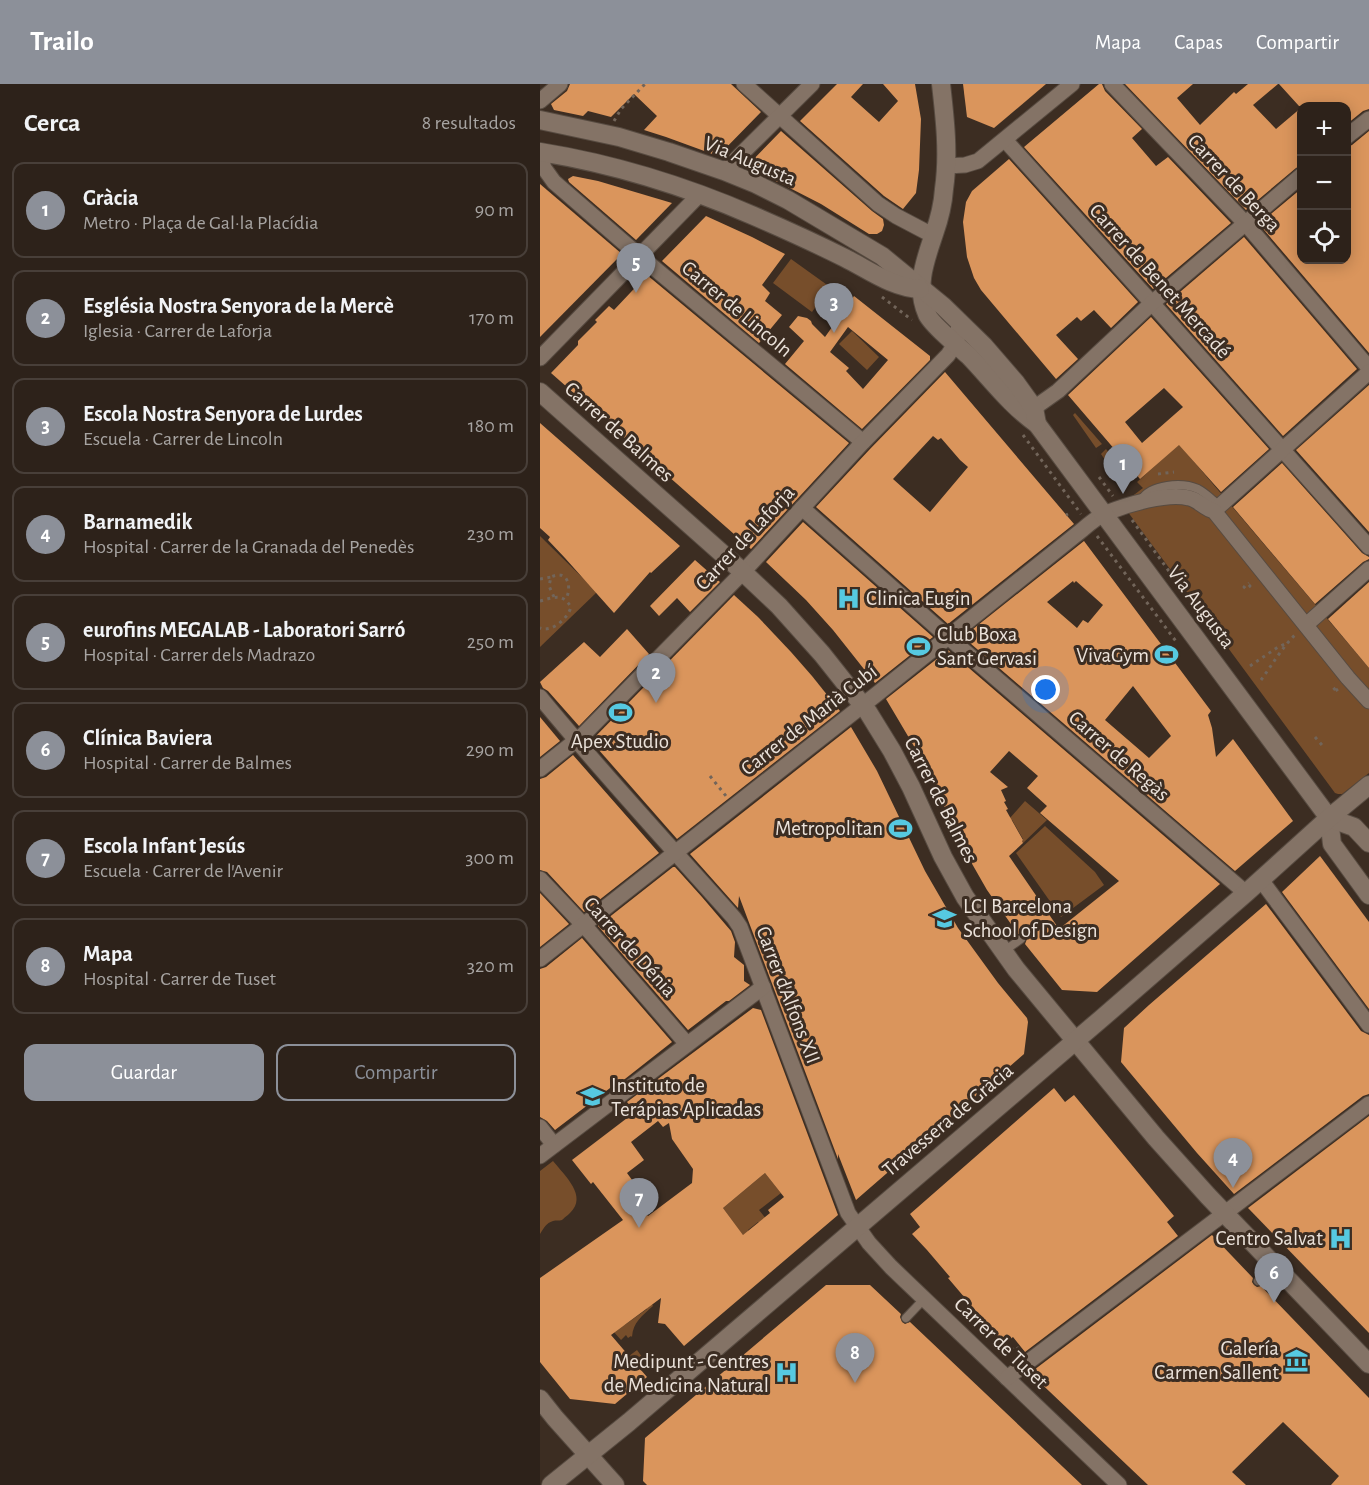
<!DOCTYPE html>
<html lang="es">
<head>
<meta charset="utf-8">
<style>
  body { margin:0; font-family:"Alegreya Sans",sans-serif; background:#392f27; color:#f1f3f6 }
  .controls { position:absolute; right:18px; top:18px; display:grid; overflow:hidden; border-radius:12px; box-shadow:0 3px 15px #0003 }
  .controls button { width:54px; height:54px; display:grid; place-items:center; padding:0; border:0; border-bottom:2px solid #483f39; background:#2d221a; color:#f1f3f6; font:30px sans-serif }
  .you { position:absolute; left:506px; top:606px; width:21px; height:21px; margin:-15px; border:4px solid #fff; border-radius:50%; background:#1a73e8; box-shadow:0 0 0 9px #1a73e833 }
  .badge { display:grid; place-items:center; width:39px; height:39px; border-radius:50%; background:#8c9099; color:#fff; font-size:20px; font-weight:700 }
  .pin { position:absolute; translate:-50% -50px; filter:drop-shadow(0 2px 3px #0008) }
  .pin::after { content:''; position:absolute; top:32px; width:21px; height:18px; background:inherit; clip-path:polygon(0 0,100% 0,50% 100%) }
  .list { margin:0; padding:0; list-style:none }
  h2 { display:flex; justify-content:space-between; align-items:center; height:78px; margin:0; padding:0 24px; font-size:26px }
  h2 small { font-size:20px; font-weight:400; color:#a7a4a2 }
  .list li { display:grid; grid-template-columns:39px 1fr auto; gap:18px; align-items:center; box-sizing:border-box; height:96px; margin:0 12px 12px; padding:0 12px; border:2px solid #483f39; border-radius:12px }
  .list b { display:block; font-size:22px; white-space:nowrap }
  .list p { margin:0; font-size:20px; white-space:nowrap; color:#a7a4a2 }
  .list em { font-size:20px; font-style:normal; color:#a7a4a2 }
  .actions { display:flex; gap:12px; padding:18px 24px }
  .actions a { flex:1; padding:14px 0; border:2px solid #8c9099; border-radius:12px; text-align:center; font-size:21px; color:#8c9099 }
  .actions .main { background:#8c9099; color:#fff }
  .icon { flex:none; width:33px; height:33px; fill:none; stroke:currentColor; stroke-width:2; stroke-linecap:round; stroke-linejoin:round }
  .map { position:relative; flex:none; width:829px; height:1401px; overflow:hidden }
  header { display:flex; align-items:center; gap:36px; box-sizing:border-box; height:84px; padding:0 30px; background:#8c9099; color:#fff }
  header strong { font-size:28px }
  nav { display:flex; gap:33px; margin-inline-start:auto; font-size:21px }
  main { display:flex }
  aside { flex:1; background:#2d221a }
  .map>svg:first-child { display:block }
  .green { fill:#774e2b }
  .building { fill:#da955c; fill-rule:evenodd }
  .lines { fill:none; stroke-linecap:round; stroke-linejoin:round }
  .lane-casing { stroke:#574b41; stroke-width:10 }
  .street-casing { stroke:#574b41; stroke-width:17 }
  .secondary-casing { stroke:#574b41; stroke-width:20 }
  .path { stroke:#72655a; stroke-width:3; stroke-dasharray:3 4.5; stroke-linecap:butt }
  .lane { stroke:#847366; stroke-width:8 }
  .street { stroke:#847366; stroke-width:15 }
  .secondary { stroke:#847366; stroke-width:18 }
  .labels { text-anchor:middle; dominant-baseline:central; stroke-width:6; stroke-linejoin:round; paint-order:stroke }
  .street-label { font-size:21px; fill:#ebe2da; stroke:#3c2d22 }
  .poi-label { font-size:21px; fill:#ebe2da; stroke:#3c2d22; text-anchor:end }
</style>
</head>
<body>
<header>
<strong>Trailo</strong>
<nav><a>Mapa</a><a>Capas</a><a>Compartir</a></nav>
</header>
<main>
<aside>
<h2>Cerca<small>8 resultados</small></h2>
<ul class="list">
<li><span class="badge">1</span><div><b>Gràcia</b><p>Metro · Plaça de Gal·la Placídia</p></div><em>90 m</em></li>
<li><span class="badge">2</span><div><b>Església Nostra Senyora de la Mercè</b><p>Iglesia · Carrer de Laforja</p></div><em>170 m</em></li>
<li><span class="badge">3</span><div><b>Escola Nostra Senyora de Lurdes</b><p>Escuela · Carrer de Lincoln</p></div><em>180 m</em></li>
<li><span class="badge">4</span><div><b>Barnamedik</b><p>Hospital · Carrer de la Granada del Penedès</p></div><em>230 m</em></li>
<li><span class="badge">5</span><div><b>eurofins MEGALAB - Laboratori Sarró</b><p>Hospital · Carrer dels Madrazo</p></div><em>250 m</em></li>
<li><span class="badge">6</span><div><b>Clínica Baviera</b><p>Hospital · Carrer de Balmes</p></div><em>290 m</em></li>
<li><span class="badge">7</span><div><b>Escola Infant Jesús</b><p>Escuela · Carrer de l'Avenir</p></div><em>300 m</em></li>
<li><span class="badge">8</span><div><b>Mapa</b><p>Hospital · Carrer de Tuset</p></div><em>320 m</em></li>
</ul>
<div class="actions"><a class="main">Guardar</a><a>Compartir</a></div>
</aside>
<div class="map">
<svg width="829" height="1401" viewBox="0 0 829 1401">
  <rect width="100%" height="100%" fill="#3c2d22"/>
  <!-- green -->
  <g class="green">
    <path d="M 251,175 L 290,203 L 272,228 L 233,199 Z"/>
    <path d="M 312,247 L 339,273 L 327,286 L 299,260 Z"/>
    <path d="M 535,329 L 562,360 L 556,364 L 533,331 Z"/>
    <path d="M 639,360 L 829,584 L 829,689 L 802,710 L 798,710 L 795,709 L 582,420 L 603,404 L 597,398 Z"/>
    <path d="M 566,365 L 582,385 L 575,391 L 561,370 Z"/>
    <path d="M 0,452 L 57,508 L 0,563 Z"/>
    <path d="M 485,717 L 507,736 L 483,759 L 482,757 L 483,755 L 472,736 L 470,737 L 469,735 Z"/>
    <path d="M 505,742 L 555,788 L 564,801 L 521,833 L 476,769 Z"/>
    <path d="M 13,1077 C 25,1092 48,1112 30,1129 C 29,1130 23,1135 22,1136 C 19,1137 16,1136 13,1137 C 6,1139 4,1144 0,1150 L 0,1087 Z"/>
    <path d="M 225,1089 L 241,1109 L 219,1126 L 227,1136 L 221,1140 L 218,1138 L 208,1146 L 210,1150 L 205,1154 L 183,1124 Z"/>
    <path d="M 112,1220 L 113,1222 C 102,1232 93,1238 92,1253 L 91,1252 L 88,1254 L 86,1251 L 81,1256 L 73,1247 L 86,1240 L 107,1225 L 107,1224 Z"/>
    <path d="M 97,1266 L 105,1277 L 102,1280 L 105,1284 L 101,1287 L 89,1272 Z"/>
  </g>
  <!-- building -->
  <g class="building">
    <path d="M 30,0 L 191,0 L 221,28 L 178,72 L 126,53 L 104,46 L 117,32 L 94,10 L 71,33 L 48,27 L 43,32 L 14,26 L 11,20 L 27,7 Z"/>
    <path d="M 297,0 L 323,0 L 311,13 L 339,38 L 358,17 L 343,0 L 375,0 L 381,35 L 379,86 L 376,109 L 363,125 L 344,112 L 260,37 Z"/>
    <path d="M 423,0 L 506,0 L 454,44 L 427,33 Z"/>
    <path d="M 559,0 L 562,0 L 565,7 L 602,45 L 592,54 L 616,82 L 628,73 L 691,139 L 613,205 L 484,63 Z"/>
    <path d="M 585,0 L 653,0 L 637,14 L 660,41 L 694,8 L 696,10 L 708,0 L 738,0 L 713,21 L 736,45 L 762,23 L 762,81 L 756,84 L 706,126 Z"/>
    <path d="M 739,0 L 829,0 L 829,25 L 823,27 L 807,40 L 807,22 L 759,22 Z"/>
    <path d="M 241,47 L 332,127 L 343,135 L 344,141 L 342,147 L 337,150 L 329,150 L 281,120 L 240,99 L 206,83 Z"/>
    <path d="M 829,47 L 829,269 L 719,140 L 762,104 L 762,176 L 807,176 L 807,63 L 812,61 Z"/>
    <path d="M 469,75 L 598,218 L 571,244 L 554,226 L 541,237 L 537,233 L 516,251 L 538,275 L 516,295 L 441,206 L 434,194 L 427,173 L 423,138 L 426,118 L 432,107 Z"/>
    <path d="M 33,92 L 58,97 L 132,119 L 96,156 L 29,98 L 28,95 Z"/>
    <path d="M 0,100 L 82,170 L 0,253 Z"/>
    <path d="M 166,132 L 212,153 L 245,170 L 222,201 L 230,209 L 225,217 L 242,231 L 219,259 L 122,177 Z"/>
    <path d="M 704,153 L 817,285 L 743,352 L 626,220 Z"/>
    <path d="M 107,191 L 309,359 L 211,465 L 11,289 L 38,261 L 38,257 L 57,238 L 55,236 L 69,222 L 74,226 Z"/>
    <path d="M 314,212 L 390,272 L 390,276 L 322,345 L 245,280 L 264,257 L 249,243 L 258,232 L 267,234 L 271,237 L 272,240 L 285,253 ZM 308,243 L 348,276 L 323,305 L 306,287 L 309,284 L 290,268 Z"/>
    <path d="M 611,233 L 729,365 L 681,408 L 639,361 L 600,395 L 528,311 ZM 624,304 L 643,323 L 602,359 L 585,338 Z"/>
    <path d="M 405,288 L 534,440 L 408,540 L 276,423 L 330,365 ZM 393,352 L 398,356 L 401,354 L 420,376 L 428,383 L 390,428 L 353,395 Z"/>
    <path d="M 829,301 L 829,448 L 756,366 Z"/>
    <path d="M 0,339 L 140,462 L 111,489 L 110,488 L 74,529 L 25,474 L 8,456 L 10,453 L 0,444 Z"/>
    <path d="M 742,379 L 822,469 L 829,473 L 829,475 L 823,478 L 775,520 L 693,423 Z"/>
    <path d="M 263,438 L 393,553 L 335,599 L 293,546 L 266,516 L 226,478 Z"/>
    <path d="M 544,457 L 671,627 L 668,631 L 672,644 L 676,673 L 693,655 L 753,737 L 695,787 L 423,553 ZM 533,497 L 534,499 L 536,497 L 563,521 L 548,539 L 543,536 L 537,544 L 507,518 ZM 593,602 L 631,652 L 609,674 L 565,636 Z"/>
    <path d="M 155,476 L 180,498 L 150,528 L 137,514 L 119,532 L 110,522 Z"/>
    <path d="M 829,498 L 829,584 L 788,535 Z"/>
    <path d="M 194,511 L 218,533 L 251,568 L 272,592 L 300,627 L 137,755 L 51,657 Z"/>
    <path d="M 87,545 L 109,570 L 39,642 L 8,607 L 3,604 L 0,598 L 44,558 L 60,573 Z"/>
    <path d="M 408,566 L 680,800 L 557,908 L 522,906 L 485,860 L 487,855 L 486,851 L 481,849 L 478,850 L 447,806 L 431,778 L 378,669 L 346,615 ZM 469,667 L 498,692 L 487,704 L 507,722 L 500,729 L 579,797 L 519,845 L 469,772 L 483,759 L 482,757 L 483,756 L 466,726 L 468,725 L 464,718 L 466,717 L 461,706 L 468,703 L 450,688 Z"/>
    <path d="M 0,633 L 20,657 L 0,673 Z"/>
    <path d="M 311,643 L 337,687 L 385,787 L 418,844 L 458,899 L 487,934 L 488,938 L 484,970 L 316,1116 L 298,1070 L 298,1075 L 199,812 L 198,824 L 150,770 Z"/>
    <path d="M 33,671 L 119,769 L 44,828 L 7,788 L 0,786 L 0,695 L 6,693 Z"/>
    <path d="M 780,772 L 829,838 L 829,925 L 742,808 Z"/>
    <path d="M 133,783 L 135,783 L 162,813 L 191,847 L 195,858 L 194,873 L 204,881 L 204,897 L 210,901 L 189,917 L 186,917 L 148,946 L 58,842 Z"/>
    <path d="M 0,809 L 29,840 L 0,863 Z"/>
    <path d="M 726,820 L 821,947 L 829,951 L 829,1010 L 823,1012 L 694,1110 L 657,1069 L 581,978 L 584,944 L 609,921 Z"/>
    <path d="M 42,854 L 132,958 L 76,1002 L 74,1001 L 15,1046 L 7,1037 L 0,1033 L 0,885 L 6,883 Z"/>
    <path d="M 213,924 L 221,926 L 298,1131 L 144,1262 L 125,1240 L 118,1239 L 121,1214 L 71,1251 L 107,1293 L 75,1320 L 30,1315 L 0,1278 L 0,1194 L 83,1136 L 53,1098 L 51,1100 L 32,1076 L 95,1028 L 87,1018 ZM 118,1037 L 123,1043 L 129,1039 L 132,1055 L 153,1085 L 152,1099 L 108,1132 L 88,1106 L 95,1100 L 87,1089 L 104,1076 L 91,1058 ZM 225,1089 L 244,1113 L 228,1126 L 230,1129 L 203,1151 L 183,1124 Z"/>
    <path d="M 514,1004 L 525,1018 L 534,1011 L 634,1132 L 627,1138 L 638,1152 L 485,1268 L 473,1253 L 464,1260 L 408,1194 L 410,1193 L 387,1166 L 372,1150 L 380,1143 L 370,1130 Z"/>
    <path d="M 829,1032 L 829,1249 L 708,1124 Z"/>
    <path d="M 672,1151 L 713,1194 L 712,1198 L 714,1201 L 717,1203 L 721,1202 L 829,1314 L 829,1401 L 791,1401 L 799,1392 L 743,1338 L 692,1388 L 706,1401 L 608,1401 L 490,1289 Z"/>
    <path d="M 286,1201 L 330,1201 L 361,1230 L 360,1233 L 362,1238 L 365,1240 L 370,1238 L 542,1401 L 107,1401 L 103,1397 L 105,1354 Z"/>
  </g>
  <g class="lines">
    <defs>
      <g id="lane">
        <path d="M 601,416 C 611,400 642,398 658,405 C 664,408 669,413 674,417"/>
        <path d="M 464,867 L 481,855"/>
        <path d="M 718,1197 L 734,1182"/>
        <path d="M 366,1234 L 384,1215"/>
      </g>
      <g id="street">
        <path d="M 204,0 L 338,120 L 356,132 L 394,152"/>
        <path d="M 572,0 L 706,140 L 829,284"/>
        <path d="M 0,17 L 20,0"/>
        <path d="M 806,53 L 829,35"/>
        <path d="M 465,56 L 611,218 L 829,463"/>
        <path d="M 0,70 L 4,84 L 14,98 L 89,163 L 323,358"/>
        <path d="M 406,82 L 425,81 L 438,77 L 532,0"/>
        <path d="M 184,87 L 272,0"/>
        <path d="M 0,274 L 160,110"/>
        <path d="M 494,324 L 518,307 L 612,219 L 762,91"/>
        <path d="M 262,424 L 401,547 L 706,809"/>
        <path d="M 674,427 L 829,288"/>
        <path d="M 766,541 L 829,485"/>
        <path d="M 0,613 C 62,689 129,761 194,834 L 200,843 L 308,1129 L 329,1159 L 351,1183 L 579,1401"/>
        <path d="M 0,685 L 43,651 L 203,488 L 323,358 L 408,271 L 417,257 L 419,238"/>
        <path d="M 0,795 L 50,848 L 147,960"/>
        <path d="M 721,796 L 829,941"/>
        <path d="M 0,875 L 337,610 L 542,446 C 549,440 557,433 566,429 C 586,421 628,408 649,414 C 659,416 664,425 674,427 L 808,594 L 829,617"/>
        <path d="M 0,1043 L 14,1061"/>
        <path d="M 0,1072 L 223,903"/>
        <path d="M 467,1294 L 829,1020"/>
      </g>
      <g id="secondary">
        <path d="M 401,0 C 405,35 409,70 404,105 C 403,120 399,136 394,150 C 385,177 375,202 387,230 C 390,239 420,264 429,272 C 451,295 471,322 497,340 L 789,734 L 792,760 L 829,811"/>
        <path d="M 0,36 L 79,53 L 129,68 L 184,87 L 216,100 L 248,116 L 342,172 L 403,222 L 444,262 L 476,299 L 494,324 L 497,340"/>
        <path d="M 0,68 C 74,80 145,102 214,132 C 244,145 275,159 305,174 C 329,186 353,204 380,205"/>
        <path d="M 0,308 L 203,488 L 239,522 L 282,570 L 328,628 L 352,667 L 371,703 L 403,773 L 425,813 L 476,885 L 616,1054 L 668,1112 L 829,1280"/>
        <path d="M 789,734 L 814,743 L 829,759"/>
        <path d="M 0,1315 L 15,1334 L 75,1401"/>
        <path d="M 11,1401 L 89,1338 L 561,935 L 706,809 L 789,734 L 829,701"/>
      </g>
    </defs>
    <!-- lane casing -->
    <use href="#lane" class="lane-casing"/>
    <!-- street casing -->
    <use href="#street" class="street-casing"/>
    <!-- secondary casing -->
    <use href="#secondary" class="secondary-casing"/>
    <!-- path -->
    <g class="path">
      <path d="M 74,37 L 81,25 L 105,0"/>
      <path d="M 342,213 L 372,236"/>
      <path d="M 483,351 L 541,430"/>
      <path d="M 618,390 L 634,388"/>
      <path d="M 559,393 L 573,412"/>
      <path d="M 526,431 L 528,430"/>
      <path d="M 592,436 L 644,508"/>
      <path d="M 557,452 L 638,560"/>
      <path d="M 0,495 L 11,493"/>
      <path d="M 709,501 L 710,502 L 706,505 L 704,503 L 709,499"/>
      <path d="M 14,513 L 9,502 L 11,493 C 28,485 32,503 26,515"/>
      <path d="M 0,517 C 13,514 22,508 31,523 C 28,534 12,549 0,544"/>
      <path d="M 710,582 L 738,563 L 745,560"/>
      <path d="M 721,596 C 732,581 743,562 756,550"/>
      <path d="M 798,605 L 794,608 L 793,606 L 798,602"/>
      <path d="M 775,653 L 782,661"/>
      <path d="M 170,692 L 186,712"/>
      <path d="M 465,1270 L 476,1262 L 480,1267"/>
    </g>
    <!-- lane -->
    <use href="#lane" class="lane"/>
    <!-- street -->
    <use href="#street" class="street"/>
    <!-- secondary -->
    <use href="#secondary" class="secondary"/>
  </g>
  <!-- icons -->
  <defs>
    <symbol id="hospital-bare" viewBox="-9 -9 18 18"><path d="M-5-5h3v3.5h4V-5h3V5h-3V1.5h-4V5h-3Z" fill="#56c9e1" stroke="#3c2d22" stroke-width="2.5" paint-order="stroke"/></symbol>
    <symbol id="stadium-bare" viewBox="-9 -9 18 18"><path d="M0-5a6.5 5 0 1 0 0 10a6.5 5 0 1 0 0-10ZM-3.5-1.8h7v3.6h-7Z" fill="#56c9e1" stroke="#3c2d22" stroke-width="2.5" paint-order="stroke"/></symbol>
    <symbol id="university-bare" viewBox="-9 -9 18 18"><path d="M0-5L7-2L0 1L-7-2ZM-4 1L0 2.5L4 1V4Q0 6-4 4Z" fill="#56c9e1" stroke="#3c2d22" stroke-width="2.5" paint-order="stroke"/></symbol>
    <symbol id="museum-bare" viewBox="-9 -9 18 18"><path d="M0-6L6-3V-2H-6V-3ZM-5-1h2V3h-2ZM-1-1h2V3h-2ZM3-1h2V3H3ZM-6 4H6V6H-6Z" fill="#56c9e1" stroke="#3c2d22" stroke-width="2.5" paint-order="stroke"/></symbol>
  </defs>
  <g fill-rule="evenodd">
    <use href="#hospital-bare" x="292" y="498" width="33" height="33"/>
    <use href="#stadium-bare" x="362" y="546" width="33" height="33"/>
    <use href="#stadium-bare" x="610" y="554" width="33" height="33"/>
    <use href="#stadium-bare" x="64" y="612" width="33" height="33"/>
    <use href="#stadium-bare" x="344" y="728" width="33" height="33"/>
    <use href="#university-bare" x="388" y="818" width="33" height="33"/>
    <use href="#university-bare" x="36" y="996" width="33" height="33"/>
    <use href="#hospital-bare" x="784" y="1138" width="33" height="33"/>
    <use href="#museum-bare" x="740" y="1260" width="33" height="33"/>
    <use href="#hospital-bare" x="230" y="1272" width="33" height="33"/>
  </g>
  <g class="labels">
    <!-- street labels -->
    <g class="street-label">
      <text transform="translate(210 77) rotate(23)">Via Augusta</text>
      <text transform="translate(694 99) rotate(47)">Carrer de Berga</text>
      <text transform="translate(620 197) rotate(48)">Carrer de Benet Mercadé</text>
      <text transform="translate(197 225) rotate(40)">Carrer de Lincoln</text>
      <text transform="translate(79 348) rotate(42)">Carrer de Balmes</text>
      <text transform="translate(205 454) rotate(-47)">Carrer de Laforja</text>
      <text transform="translate(661 523) rotate(53)">Via Augusta</text>
      <text transform="translate(269 636) rotate(-38)">Carrer de Marià Cubí</text>
      <text transform="translate(579 672) rotate(41)">Carrer de Regàs</text>
      <text transform="translate(401 716) rotate(63)">Carrer de Balmes</text>
      <text transform="translate(90 863) rotate(48)">Carrer de Dénia</text>
      <text transform="translate(248 911) rotate(69)">Carrer d'Alfons XII</text>
      <text transform="translate(408 1036) rotate(-40)">Travessera de Gràcia</text>
      <text transform="translate(461 1259) rotate(44)">Carrer de Tuset</text>
    </g>
    <!-- poi labels -->
    <g class="poi-label">
      <text x="326" y="514" text-anchor="start">Clinica Eugin</text>
      <text x="397" y="550" text-anchor="start">Club Boxa<tspan x="397" dy="24">Sant Gervasi</tspan></text>
      <text x="609" y="571">VivaGym</text>
      <text x="80" y="657" text-anchor="middle">Apex Studio</text>
      <text x="343" y="744">Metropolitan</text>
      <text x="423" y="822" text-anchor="start">LCI Barcelona<tspan x="423" dy="24">School of Design</tspan></text>
      <text x="71" y="1001" text-anchor="start">Instituto de<tspan x="71" dy="24">Terápias Aplicadas</tspan></text>
      <text x="783" y="1154">Centro Salvat</text>
      <text x="739" y="1264">Galería<tspan x="739" dy="24">Carmen Sallent</tspan></text>
      <text x="229" y="1277">Medipunt - Centres<tspan x="229" dy="24">de Medicina Natural</tspan></text>
    </g>
  </g>
</svg>
<div class="controls">
<button>+</button>
<button>−</button>
<button><svg class="icon" aria-label="locate" viewBox="0 0 24 24"><circle cx="12" cy="12" r="6"/><path d="M12 2v4M12 18v4M2 12h4M18 12h4"/></svg></button>
</div>
<div class="you"></div>
<div class="pin badge" style="left:583px;top:410px">1</div>
<div class="pin badge" style="left:116px;top:619px">2</div>
<div class="pin badge" style="left:294px;top:249px">3</div>
<div class="pin badge" style="left:693px;top:1104px">4</div>
<div class="pin badge" style="left:96px;top:209px">5</div>
<div class="pin badge" style="left:734px;top:1219px">6</div>
<div class="pin badge" style="left:99px;top:1144px">7</div>
<div class="pin badge" style="left:315px;top:1299px">8</div>
</div>
</main>
</body>
</html>
